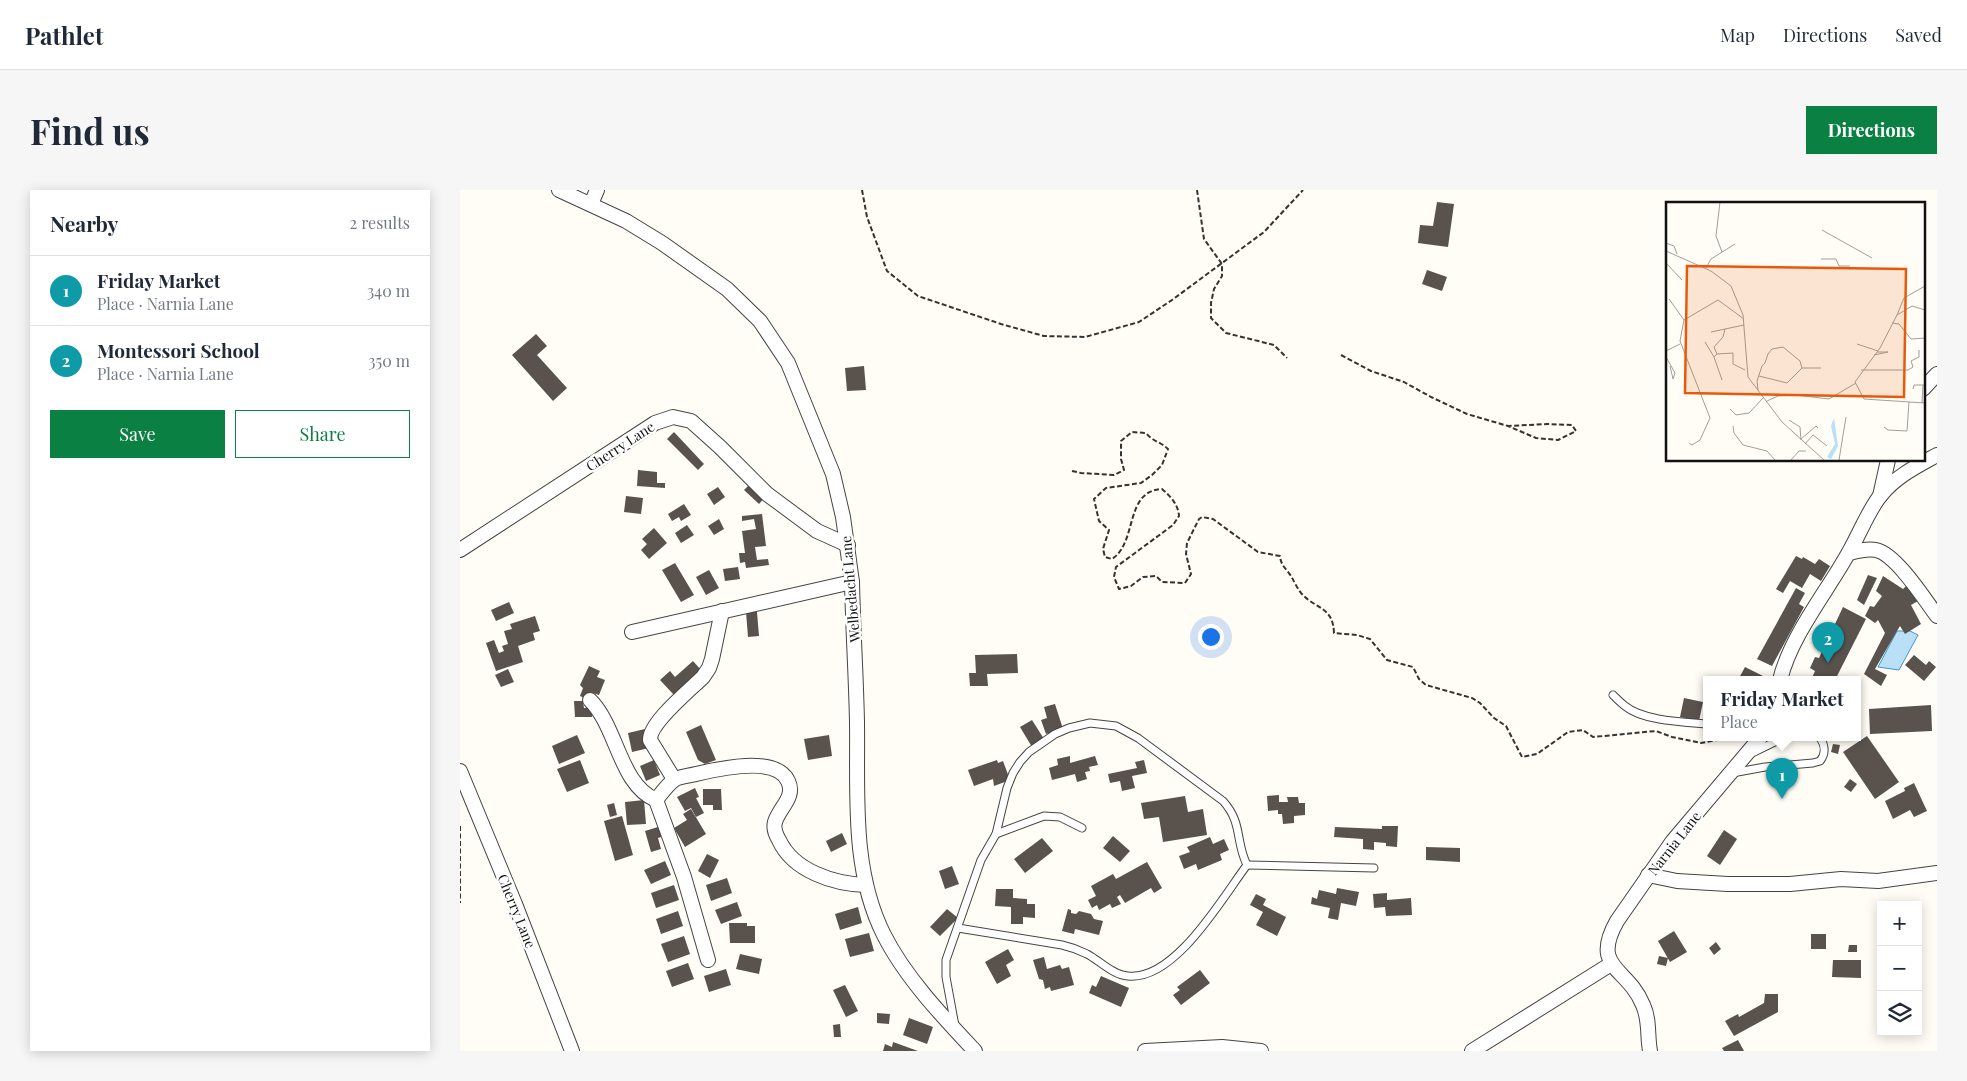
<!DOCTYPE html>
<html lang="en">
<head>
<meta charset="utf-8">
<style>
  body { margin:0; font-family:"Playfair Display",serif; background:#f6f6f7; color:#1f2937 }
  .controls { position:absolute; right:15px; bottom:15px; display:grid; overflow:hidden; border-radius:0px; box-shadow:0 2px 12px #0003 }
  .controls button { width:45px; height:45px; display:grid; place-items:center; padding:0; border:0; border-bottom:1px solid #e0e1e3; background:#fff; color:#1f2937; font:25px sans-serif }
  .you { position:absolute; left:750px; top:446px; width:18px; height:18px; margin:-12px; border:4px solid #fff; border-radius:50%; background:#1a73e8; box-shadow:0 0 0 8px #1a73e833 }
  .badge { display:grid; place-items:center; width:32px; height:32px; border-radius:50%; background:#0b8043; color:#fff; font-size:16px; font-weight:700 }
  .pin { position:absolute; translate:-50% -41px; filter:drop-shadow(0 1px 2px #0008) }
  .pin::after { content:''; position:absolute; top:26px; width:18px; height:15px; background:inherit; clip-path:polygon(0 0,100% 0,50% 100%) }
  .popup { position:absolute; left:1243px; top:486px; width:158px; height:65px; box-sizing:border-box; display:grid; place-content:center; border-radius:0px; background:#fff; filter:drop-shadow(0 1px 4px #0005); font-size:16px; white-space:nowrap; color:#747a83 }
  .popup b { font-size:19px; color:#1f2937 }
  .popup::after { content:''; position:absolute; left:50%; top:100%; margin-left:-10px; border:10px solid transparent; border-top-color:#fff }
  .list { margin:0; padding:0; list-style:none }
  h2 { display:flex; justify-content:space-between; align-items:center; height:65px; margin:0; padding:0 20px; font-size:21px }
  h2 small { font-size:16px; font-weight:400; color:#747a83 }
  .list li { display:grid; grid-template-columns:32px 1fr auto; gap:15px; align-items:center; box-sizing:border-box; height:70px; padding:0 20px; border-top:1px solid #e0e1e3 }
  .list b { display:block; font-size:19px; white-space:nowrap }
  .list p { margin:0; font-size:16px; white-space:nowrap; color:#747a83 }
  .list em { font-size:16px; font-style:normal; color:#747a83 }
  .actions { display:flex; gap:10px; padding:15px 20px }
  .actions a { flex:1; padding:11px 0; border:1px solid #0b8043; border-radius:0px; text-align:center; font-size:18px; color:#0b8043 }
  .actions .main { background:#0b8043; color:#fff }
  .icon { flex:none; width:28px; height:28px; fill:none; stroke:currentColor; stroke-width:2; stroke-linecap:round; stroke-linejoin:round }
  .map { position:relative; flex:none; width:1477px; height:861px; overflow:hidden; border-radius:0px }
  header { display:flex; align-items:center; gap:30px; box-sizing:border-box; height:70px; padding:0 25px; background:#fff; border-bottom:1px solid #e0e1e3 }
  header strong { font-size:24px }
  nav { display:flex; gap:28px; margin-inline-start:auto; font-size:18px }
  .intro { display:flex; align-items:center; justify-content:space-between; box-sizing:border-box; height:120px; padding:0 30px }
  h1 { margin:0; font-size:35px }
  .button { padding:12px 22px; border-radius:0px; background:#0b8043; color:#fff; font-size:18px; font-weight:700 }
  main { display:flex; gap:30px; padding:0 30px }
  aside { flex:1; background:#fff; border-radius:0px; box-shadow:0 2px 12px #0003 }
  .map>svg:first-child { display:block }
  .water { fill:#b9e0f7; stroke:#3f96cf }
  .building { fill:#5a524d }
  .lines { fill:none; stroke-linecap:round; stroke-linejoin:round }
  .lane-casing { stroke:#444; stroke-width:9 }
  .street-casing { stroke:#444; stroke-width:16 }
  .path { stroke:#333; stroke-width:2; stroke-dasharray:5 2.5; stroke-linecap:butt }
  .lane { stroke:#fff; stroke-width:7 }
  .street { stroke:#fff; stroke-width:14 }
  .labels { text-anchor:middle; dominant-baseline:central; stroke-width:5; stroke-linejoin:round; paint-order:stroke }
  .street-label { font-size:14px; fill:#111; stroke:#fff }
  .inset-road { fill:none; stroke:#a09f9a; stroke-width:1 }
  .view { fill:#e8590c; fill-opacity:0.15; stroke:#e8590c; stroke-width:2.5 }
  .inset-edge { fill:none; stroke:#111; stroke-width:2.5 }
</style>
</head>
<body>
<header>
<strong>Pathlet</strong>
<nav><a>Map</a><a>Directions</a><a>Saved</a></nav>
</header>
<div class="intro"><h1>Find us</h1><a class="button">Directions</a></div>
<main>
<aside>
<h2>Nearby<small>2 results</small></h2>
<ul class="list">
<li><span class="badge" style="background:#0f9aa8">1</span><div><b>Friday Market</b><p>Place · Narnia Lane</p></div><em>340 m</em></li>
<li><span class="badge" style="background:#0f9aa8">2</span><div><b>Montessori School</b><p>Place · Narnia Lane</p></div><em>350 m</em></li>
</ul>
<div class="actions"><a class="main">Save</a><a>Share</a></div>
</aside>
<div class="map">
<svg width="1477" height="861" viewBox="0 0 1477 861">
  <rect width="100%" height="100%" fill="#fffdf5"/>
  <!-- water -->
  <path class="water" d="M 1437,441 L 1450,441 L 1458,445 L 1439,480 L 1418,477 Z"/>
  <!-- building -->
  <g class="building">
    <path d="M 977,12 L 994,14 L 988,57 L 958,53 L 960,35 L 973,36 Z"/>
    <path d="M 967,80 L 987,87 L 982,101 L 962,94 Z"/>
    <path d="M 76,144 L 87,156 L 77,165 L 107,198 L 93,211 L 52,165 Z"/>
    <path d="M 404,176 L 406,200 L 387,201 L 385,178 Z"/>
    <path d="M 214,242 L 244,274 L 238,280 L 207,249 Z"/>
    <path d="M 178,280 L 197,282 L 197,293 L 205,293 L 205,298 L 177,296 Z"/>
    <path d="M 290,294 L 305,307 L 299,314 L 284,300 Z"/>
    <path d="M 258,297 L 265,307 L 254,315 L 247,304 Z"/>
    <path d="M 166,306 L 183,308 L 181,324 L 164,322 Z"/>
    <path d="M 224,314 L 231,325 L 221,331 L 219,327 L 212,331 L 208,324 Z"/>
    <path d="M 302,324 L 306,356 L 295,357 L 297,370 L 308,369 L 309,375 L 286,378 L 285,372 L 280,373 L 279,363 L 285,363 L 282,341 L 296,339 L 294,329 L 282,331 L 282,326 Z"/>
    <path d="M 259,329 L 264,339 L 254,345 L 248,336 Z"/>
    <path d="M 227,335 L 234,345 L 221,353 L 215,343 Z"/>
    <path d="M 194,338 L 207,353 L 189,369 L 181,360 L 187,354 L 182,349 Z"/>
    <path d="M 1336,366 L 1342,369 L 1343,367 L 1355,374 L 1359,369 L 1370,376 L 1361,391 L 1350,384 L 1342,398 L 1330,391 L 1323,403 L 1316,399 Z"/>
    <path d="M 215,373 L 234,405 L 221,412 L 202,380 Z"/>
    <path d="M 278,377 L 280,389 L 265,391 L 263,379 Z"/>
    <path d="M 249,380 L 259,398 L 246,405 L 236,387 Z"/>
    <path d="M 1408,385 L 1417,388 L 1404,415 L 1397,410 Z"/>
    <path d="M 1423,386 L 1443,399 L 1448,394 L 1458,411 L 1451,415 L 1461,434 L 1445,444 L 1440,436 L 1437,441 L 1415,479 L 1427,485 L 1421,496 L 1404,484 L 1425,443 L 1418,430 L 1415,433 L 1405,426 L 1410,416 L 1414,417 L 1422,406 L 1416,401 Z"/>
    <path d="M 1336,398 L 1345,403 L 1339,414 L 1344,417 L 1312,476 L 1297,469 Z"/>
    <path d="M 49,412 L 54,423 L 36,431 L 31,420 Z"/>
    <path d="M 1383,417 L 1406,429 L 1375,490 L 1351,490 L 1355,481 L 1350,478 L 1355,467 L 1359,468 Z"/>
    <path d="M 286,422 L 297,422 L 299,446 L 288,447 Z"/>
    <path d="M 75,426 L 80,441 L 73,443 L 75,450 L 58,456 L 63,472 L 36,481 L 26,453 L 34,450 L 39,463 L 44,461 L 42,456 L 48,454 L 44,441 L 52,439 L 50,434 Z"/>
    <path d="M 557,464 L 558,483 L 527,484 L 528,496 L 510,496 L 509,483 L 516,483 L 515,465 Z"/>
    <path d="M 1454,465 L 1466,475 L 1469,471 L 1476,477 L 1464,491 L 1445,475 Z"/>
    <path d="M 233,471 L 241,480 L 214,505 L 200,490 L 210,481 L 215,487 Z"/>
    <path d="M 129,476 L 140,481 L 137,487 L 145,490 L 139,505 L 130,502 L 127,509 L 120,506 L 123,498 L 120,495 Z"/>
    <path d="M 1285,477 L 1311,490 L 1278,490 Z"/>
    <path d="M 48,479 L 54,492 L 41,497 L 35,485 Z"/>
    <path d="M 1224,508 L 1243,512 L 1239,531 L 1220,527 Z"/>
    <path d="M 114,511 L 123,511 L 124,518 L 132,517 L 132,527 L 115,527 Z"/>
    <path d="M 595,514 L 603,539 L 586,544 L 581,530 L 587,528 L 584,517 Z"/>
    <path d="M 1471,515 L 1472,541 L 1410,544 L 1409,519 Z"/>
    <path d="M 572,530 L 584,549 L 572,557 L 560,537 Z"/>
    <path d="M 241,535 L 256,570 L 245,574 L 238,570 L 226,542 Z"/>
    <path d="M 185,539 L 189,558 L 172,562 L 168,543 Z"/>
    <path d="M 117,545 L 125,563 L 99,574 L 92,556 Z"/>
    <path d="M 369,545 L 372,566 L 348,570 L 344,549 Z"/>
    <path d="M 1407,546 L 1439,592 L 1415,609 L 1383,562 Z"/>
    <path d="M 1373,554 L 1380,555 L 1378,564 L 1371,562 Z"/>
    <path d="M 610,566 L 610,573 L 635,566 L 638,575 L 629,577 L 630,581 L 625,582 L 627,589 L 617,592 L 615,584 L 592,590 L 589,578 L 598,575 L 597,569 Z"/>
    <path d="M 120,570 L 129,593 L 107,602 L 97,579 Z"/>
    <path d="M 194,570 L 200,585 L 186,591 L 180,576 Z"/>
    <path d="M 537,570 L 538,573 L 543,571 L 550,590 L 534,596 L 533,589 L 514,596 L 508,580 Z"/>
    <path d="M 684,570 L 687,583 L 672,586 L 675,598 L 662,601 L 660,591 L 650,593 L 648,584 L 677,578 L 675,572 Z"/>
    <path d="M 1390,589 L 1397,594 L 1391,602 L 1384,597 Z"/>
    <path d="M 1454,593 L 1467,621 L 1454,627 L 1450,620 L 1433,629 L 1425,611 L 1445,601 L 1444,598 Z"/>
    <path d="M 235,598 L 239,607 L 236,608 L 244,623 L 236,627 L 231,618 L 225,621 L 217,607 Z"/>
    <path d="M 243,599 L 261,599 L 262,620 L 253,620 L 253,615 L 243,615 Z"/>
    <path d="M 819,605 L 819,612 L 828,612 L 827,607 L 838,607 L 839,613 L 845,613 L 845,625 L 834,626 L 834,633 L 823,634 L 822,624 L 818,624 L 818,620 L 808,621 L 807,606 Z"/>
    <path d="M 725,606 L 728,622 L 743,619 L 747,645 L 703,652 L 699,627 L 684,629 L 681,613 Z"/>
    <path d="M 184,610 L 186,634 L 167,635 L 165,612 Z"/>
    <path d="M 154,613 L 157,625 L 150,627 L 147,615 Z"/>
    <path d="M 231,619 L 246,644 L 225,657 L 214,638 L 227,630 L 223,624 Z"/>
    <path d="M 162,626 L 173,665 L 155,671 L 144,631 Z"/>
    <path d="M 201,636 L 204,646 L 198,648 L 201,659 L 191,662 L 185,641 Z"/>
    <path d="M 922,636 L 938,636 L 937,657 L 926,656 L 926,653 L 914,652 L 914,660 L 903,659 L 903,649 L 874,647 L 875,637 L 922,639 Z"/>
    <path d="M 1264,640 L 1277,649 L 1260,675 L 1247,666 Z"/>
    <path d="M 382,643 L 387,654 L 371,662 L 366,651 Z"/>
    <path d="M 653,646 L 670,661 L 660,672 L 643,658 Z"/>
    <path d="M 750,647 L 753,654 L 764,649 L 769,660 L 760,664 L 762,670 L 738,680 L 736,674 L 724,679 L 719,666 L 730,662 L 727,657 Z"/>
    <path d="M 582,648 L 593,661 L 565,683 L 554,669 Z"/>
    <path d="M 966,657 L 1000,658 L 1000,672 L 966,670 Z"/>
    <path d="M 247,664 L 259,670 L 250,688 L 238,681 Z"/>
    <path d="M 205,671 L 211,685 L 191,694 L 184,680 Z"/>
    <path d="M 687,672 L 702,698 L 694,703 L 691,698 L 665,713 L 660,705 L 657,707 L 661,714 L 652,718 L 650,714 L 639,720 L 637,715 L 632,718 L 628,710 L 636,706 L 631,696 L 653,684 L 656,689 Z"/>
    <path d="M 492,676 L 499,694 L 485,699 L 479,681 Z"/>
    <path d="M 267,688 L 272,703 L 251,711 L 246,695 Z"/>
    <path d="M 214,695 L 219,710 L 196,718 L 191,703 Z"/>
    <path d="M 877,698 L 899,702 L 896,716 L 881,713 L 878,730 L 868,728 L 870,718 L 851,714 L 852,707 L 857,709 L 859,700 L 876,704 Z"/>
    <path d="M 536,699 L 553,699 L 553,708 L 567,709 L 567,714 L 575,714 L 575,728 L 563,727 L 563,734 L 551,734 L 551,717 L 535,716 Z"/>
    <path d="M 927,703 L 927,710 L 951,708 L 952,725 L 926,726 L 925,717 L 914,718 L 913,704 Z"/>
    <path d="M 796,704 L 806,709 L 803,715 L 826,727 L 817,746 L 796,735 L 803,722 L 790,715 Z"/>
    <path d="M 277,712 L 282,726 L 261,734 L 255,720 Z"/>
    <path d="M 398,717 L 402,733 L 380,740 L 375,724 Z"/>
    <path d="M 487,719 L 498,728 L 480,746 L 470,737 Z"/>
    <path d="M 608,719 L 611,720 L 611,723 L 616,724 L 619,721 L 631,724 L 634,729 L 643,731 L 639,745 L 615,739 L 614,744 L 602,741 Z"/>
    <path d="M 218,721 L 223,736 L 201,744 L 196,729 Z"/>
    <path d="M 269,733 L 287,733 L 287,736 L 295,736 L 295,753 L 270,753 Z"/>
    <path d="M 1214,741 L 1227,762 L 1210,772 L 1198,751 Z"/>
    <path d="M 409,743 L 414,761 L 390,767 L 385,749 Z"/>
    <rect x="1351" y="744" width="15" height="15"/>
    <path d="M 224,746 L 230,764 L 208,772 L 201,754 Z"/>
    <path d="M 1256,752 L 1261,759 L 1254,765 L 1249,758 Z"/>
    <path d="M 1389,755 L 1397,755 L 1397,762 L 1388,762 Z"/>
    <path d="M 548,759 L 554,770 L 546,775 L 551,786 L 537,794 L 525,772 Z"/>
    <path d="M 280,764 L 302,769 L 299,784 L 276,779 Z"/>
    <path d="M 1199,766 L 1208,768 L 1206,776 L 1197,774 Z"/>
    <path d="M 584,767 L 587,779 L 600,775 L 602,779 L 609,777 L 614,795 L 591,801 L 590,797 L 585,799 L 583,790 L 579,789 L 573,770 Z"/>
    <path d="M 1373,770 L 1401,770 L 1401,788 L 1372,787 Z"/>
    <path d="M 228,773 L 234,789 L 212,797 L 206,781 Z"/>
    <path d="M 266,779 L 271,795 L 249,802 L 244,786 Z"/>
    <path d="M 740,780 L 750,793 L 721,815 L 713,805 L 720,800 L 717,797 Z"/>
    <path d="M 641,786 L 669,798 L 661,817 L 629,803 L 632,795 L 636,797 Z"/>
    <path d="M 385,795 L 398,821 L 386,827 L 373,800 Z"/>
    <path d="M 1305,804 L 1318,804 L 1318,822 L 1274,846 L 1265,831 L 1278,824 L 1279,827 L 1304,813 Z"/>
    <path d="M 417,823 L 430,824 L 429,834 L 417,833 Z"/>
    <path d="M 449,828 L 473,837 L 467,854 L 443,845 Z"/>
    <path d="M 380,834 L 381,847 L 374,847 L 373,835 Z"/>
    <path d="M 1278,850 L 1284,861 L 1264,861 L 1262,858 Z"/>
    <path d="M 433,852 L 458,861 L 423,861 L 425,854 L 432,857 Z"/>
  </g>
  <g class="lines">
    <defs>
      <g id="lane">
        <path d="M 1153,505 C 1157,509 1161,513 1165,516 C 1183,531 1224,532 1247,534"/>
        <path d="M 1292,563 L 1323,548"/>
        <path d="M 1272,583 L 1305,577 L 1353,573 L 1360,571 C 1366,564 1365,555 1360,548"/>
        <path d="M 536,644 L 584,626 L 600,627 L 622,638"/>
        <path d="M 787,675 L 914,678"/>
        <path d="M 495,836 L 486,787 L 486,770 L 521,670 L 536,644 L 547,598 L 553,583 L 560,572 L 569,562 L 595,544 L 609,538 L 630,533 L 656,536 L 678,548 L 763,611 C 783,633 775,651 787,675 C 762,708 715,791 668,786 C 653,785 640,771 627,764 C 619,760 611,757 602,755 L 498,738"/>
      </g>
      <g id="street">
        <path d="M 99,0 L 166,31 L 202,53 L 267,99 L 300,131 L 328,173 L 373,284 L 383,327 L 392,392 C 393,439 396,485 397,532 C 398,603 391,680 424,745 C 445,787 483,827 515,861"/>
        <path d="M 131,14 L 137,0"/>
        <path d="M 1463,199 L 1477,184"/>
        <path d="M 1420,306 L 1428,270"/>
        <path d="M 0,360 L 195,233 L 213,227 L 231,231 L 260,257 L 307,304 L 357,341 L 388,355"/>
        <path d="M 1389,363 C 1397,361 1407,358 1416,360 C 1436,364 1465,410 1477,426"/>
        <path d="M 172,442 L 392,392"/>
        <path d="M 1320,490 C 1331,445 1367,402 1389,362 C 1398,347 1410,317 1421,305 C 1435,287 1457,276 1477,265"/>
        <path d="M 130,510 C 158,538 159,594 196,610"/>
        <path d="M 0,581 L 55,714 L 112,861"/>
        <path d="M 214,589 L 190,550 C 189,533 230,500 243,487 L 249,478 L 252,469 L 262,421"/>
        <path d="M 1188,685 L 1217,691 L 1268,694 L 1330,694 L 1381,689 L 1418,691 L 1477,683"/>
        <path d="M 248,770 L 224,687 L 196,610 C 201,604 207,595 214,590 C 219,586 229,586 236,584 C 257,579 316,565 328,591 C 336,607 319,618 315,632 C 313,639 316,645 319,650 C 333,681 374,694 406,695"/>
        <path d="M 685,861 L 762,857 L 801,861"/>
        <path d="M 1012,861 L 1151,774"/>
        <path d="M 1190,861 C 1187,845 1190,830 1183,815 C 1168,777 1130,779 1157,731 L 1212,652 L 1300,548"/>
      </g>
    </defs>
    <!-- lane casing -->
    <use href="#lane" class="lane-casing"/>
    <!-- street casing -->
    <use href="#street" class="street-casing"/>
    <!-- path -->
    <g class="path">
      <path d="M 402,0 L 407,27 L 427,81 L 458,106 L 541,134 L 584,146 L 625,147 L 679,132 L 712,110 L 804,42 L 843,0"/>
      <path d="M 737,0 L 744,49 L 762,74 L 762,86 L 754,99 L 751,113 L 751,128 L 766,143 L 814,155 L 827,168"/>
      <path d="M 881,165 L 911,181 L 944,192 L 971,207 L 1007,224 L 1048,236 L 1076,248 L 1098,250 L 1116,241 L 1112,235 L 1087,234 L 1048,236"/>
      <path d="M 612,281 L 621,283 L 654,285 L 664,280 L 661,269 L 661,251 L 672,242 L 686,243 C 692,251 701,252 708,259 L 702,275 L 692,285 L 681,293 L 646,298 L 634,309 L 639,331 L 649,340 L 643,359 L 645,367 L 652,369 C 678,352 664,301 702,299 C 711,307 718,314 719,326 L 713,335 L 656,377 L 654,387 L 659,399 L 671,396 L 683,387 L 696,386 L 702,392 L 725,393 L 731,384 L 726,364 L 727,353 L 739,329 L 742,327 L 753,329 L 798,362 L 820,366 C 821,376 826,378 831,386 C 834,391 837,398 841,403 C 856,420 873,416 874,443 L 897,445 L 910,449 L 927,470 L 953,477 L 959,489 L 966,495 L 1012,508 L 1020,513 L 1034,528 L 1046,536 L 1062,567 L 1077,564 L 1108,542 L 1123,540 L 1133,547 L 1196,541 L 1212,547 L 1241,553 L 1257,550 L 1260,548"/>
      <path d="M 0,636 L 0,713"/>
    </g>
    <!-- lane -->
    <use href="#lane" class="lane"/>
    <!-- street -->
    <use href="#street" class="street"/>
  </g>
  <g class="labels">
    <!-- street labels -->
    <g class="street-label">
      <text transform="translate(160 256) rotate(-33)">Cherry Lane</text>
      <text transform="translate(390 399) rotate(-95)">Welbedacht Lane</text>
      <text transform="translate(1214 653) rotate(-52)">Narnia Lane</text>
      <text transform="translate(57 721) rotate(68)">Cherry Lane</text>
    </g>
  </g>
  <!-- overview -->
  <g transform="translate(1206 12)">
    <rect width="259" height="259" fill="#fffdf5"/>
    <path d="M 168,216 L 172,244 L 165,257 L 161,255 L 169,242 L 165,224 Z" fill="#b9e0f7"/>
    <path class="inset-road" d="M 54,0 L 50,34 L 56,50M 156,28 L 206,56M 0,41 L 8,44 L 11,52M 0,49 L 45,69 L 65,84 L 77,113 L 82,175 L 116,220 L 158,258M 155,57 L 170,57 L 173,64 L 184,64M 0,61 L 16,78M 40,66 L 45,57 L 69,42M 3,97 L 18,118M 259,108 L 246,104 L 231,113 L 214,146 L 189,180 L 198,197 L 259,201M 231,113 L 238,96 L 259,84M 226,121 L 233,122 L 245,137 L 259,136M 45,130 L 78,123M 39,140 L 48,155M 191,142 L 212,149M 0,149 L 14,142M 51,152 L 48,145 L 57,135 L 59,127M 208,153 L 222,150 L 211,150M 0,155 L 9,171 L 7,177 L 4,164M 136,166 L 155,166M 195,168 L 242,168 L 247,165 L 245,159 L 253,155 L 253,148M 56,178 L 48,155 L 51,152 L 67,151 L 67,162 L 79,168M 247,187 L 248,183 L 259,183M 92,188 L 91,179 L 96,164 L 99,161 L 102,152 L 106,147 L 117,145 L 134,159 L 136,166 L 121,181 L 93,174M 101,199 L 112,194 L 130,193 L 163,197 L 190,181M 256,201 L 257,183M 64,207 L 70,213 L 83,211 L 98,195M 123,218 L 134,225 L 135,238M 67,224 L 68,231 L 77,243 L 101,249 L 109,258M 218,225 L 222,228 L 241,229 L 243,200M 135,237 L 150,224 L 152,226M 23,241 L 26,243 L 34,238 L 44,216 L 14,139 L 18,118 L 52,98 L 78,117M 139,242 L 147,233 L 161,244M 125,258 L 133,249 L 140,249M 173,258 L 180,215"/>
    <path class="view" d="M 21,64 L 240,67 L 238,195 L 19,191 Z"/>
    <rect width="259" height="259" class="inset-edge"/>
  </g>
</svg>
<div class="controls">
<button>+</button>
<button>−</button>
<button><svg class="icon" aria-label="layers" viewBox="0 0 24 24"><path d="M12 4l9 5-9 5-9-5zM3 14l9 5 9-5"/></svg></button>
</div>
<div class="you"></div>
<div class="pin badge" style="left:1322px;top:609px;background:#0f9aa8">1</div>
<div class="popup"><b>Friday Market</b>Place</div>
<div class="pin badge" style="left:1368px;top:473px;background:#0f9aa8">2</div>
</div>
</main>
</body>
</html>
